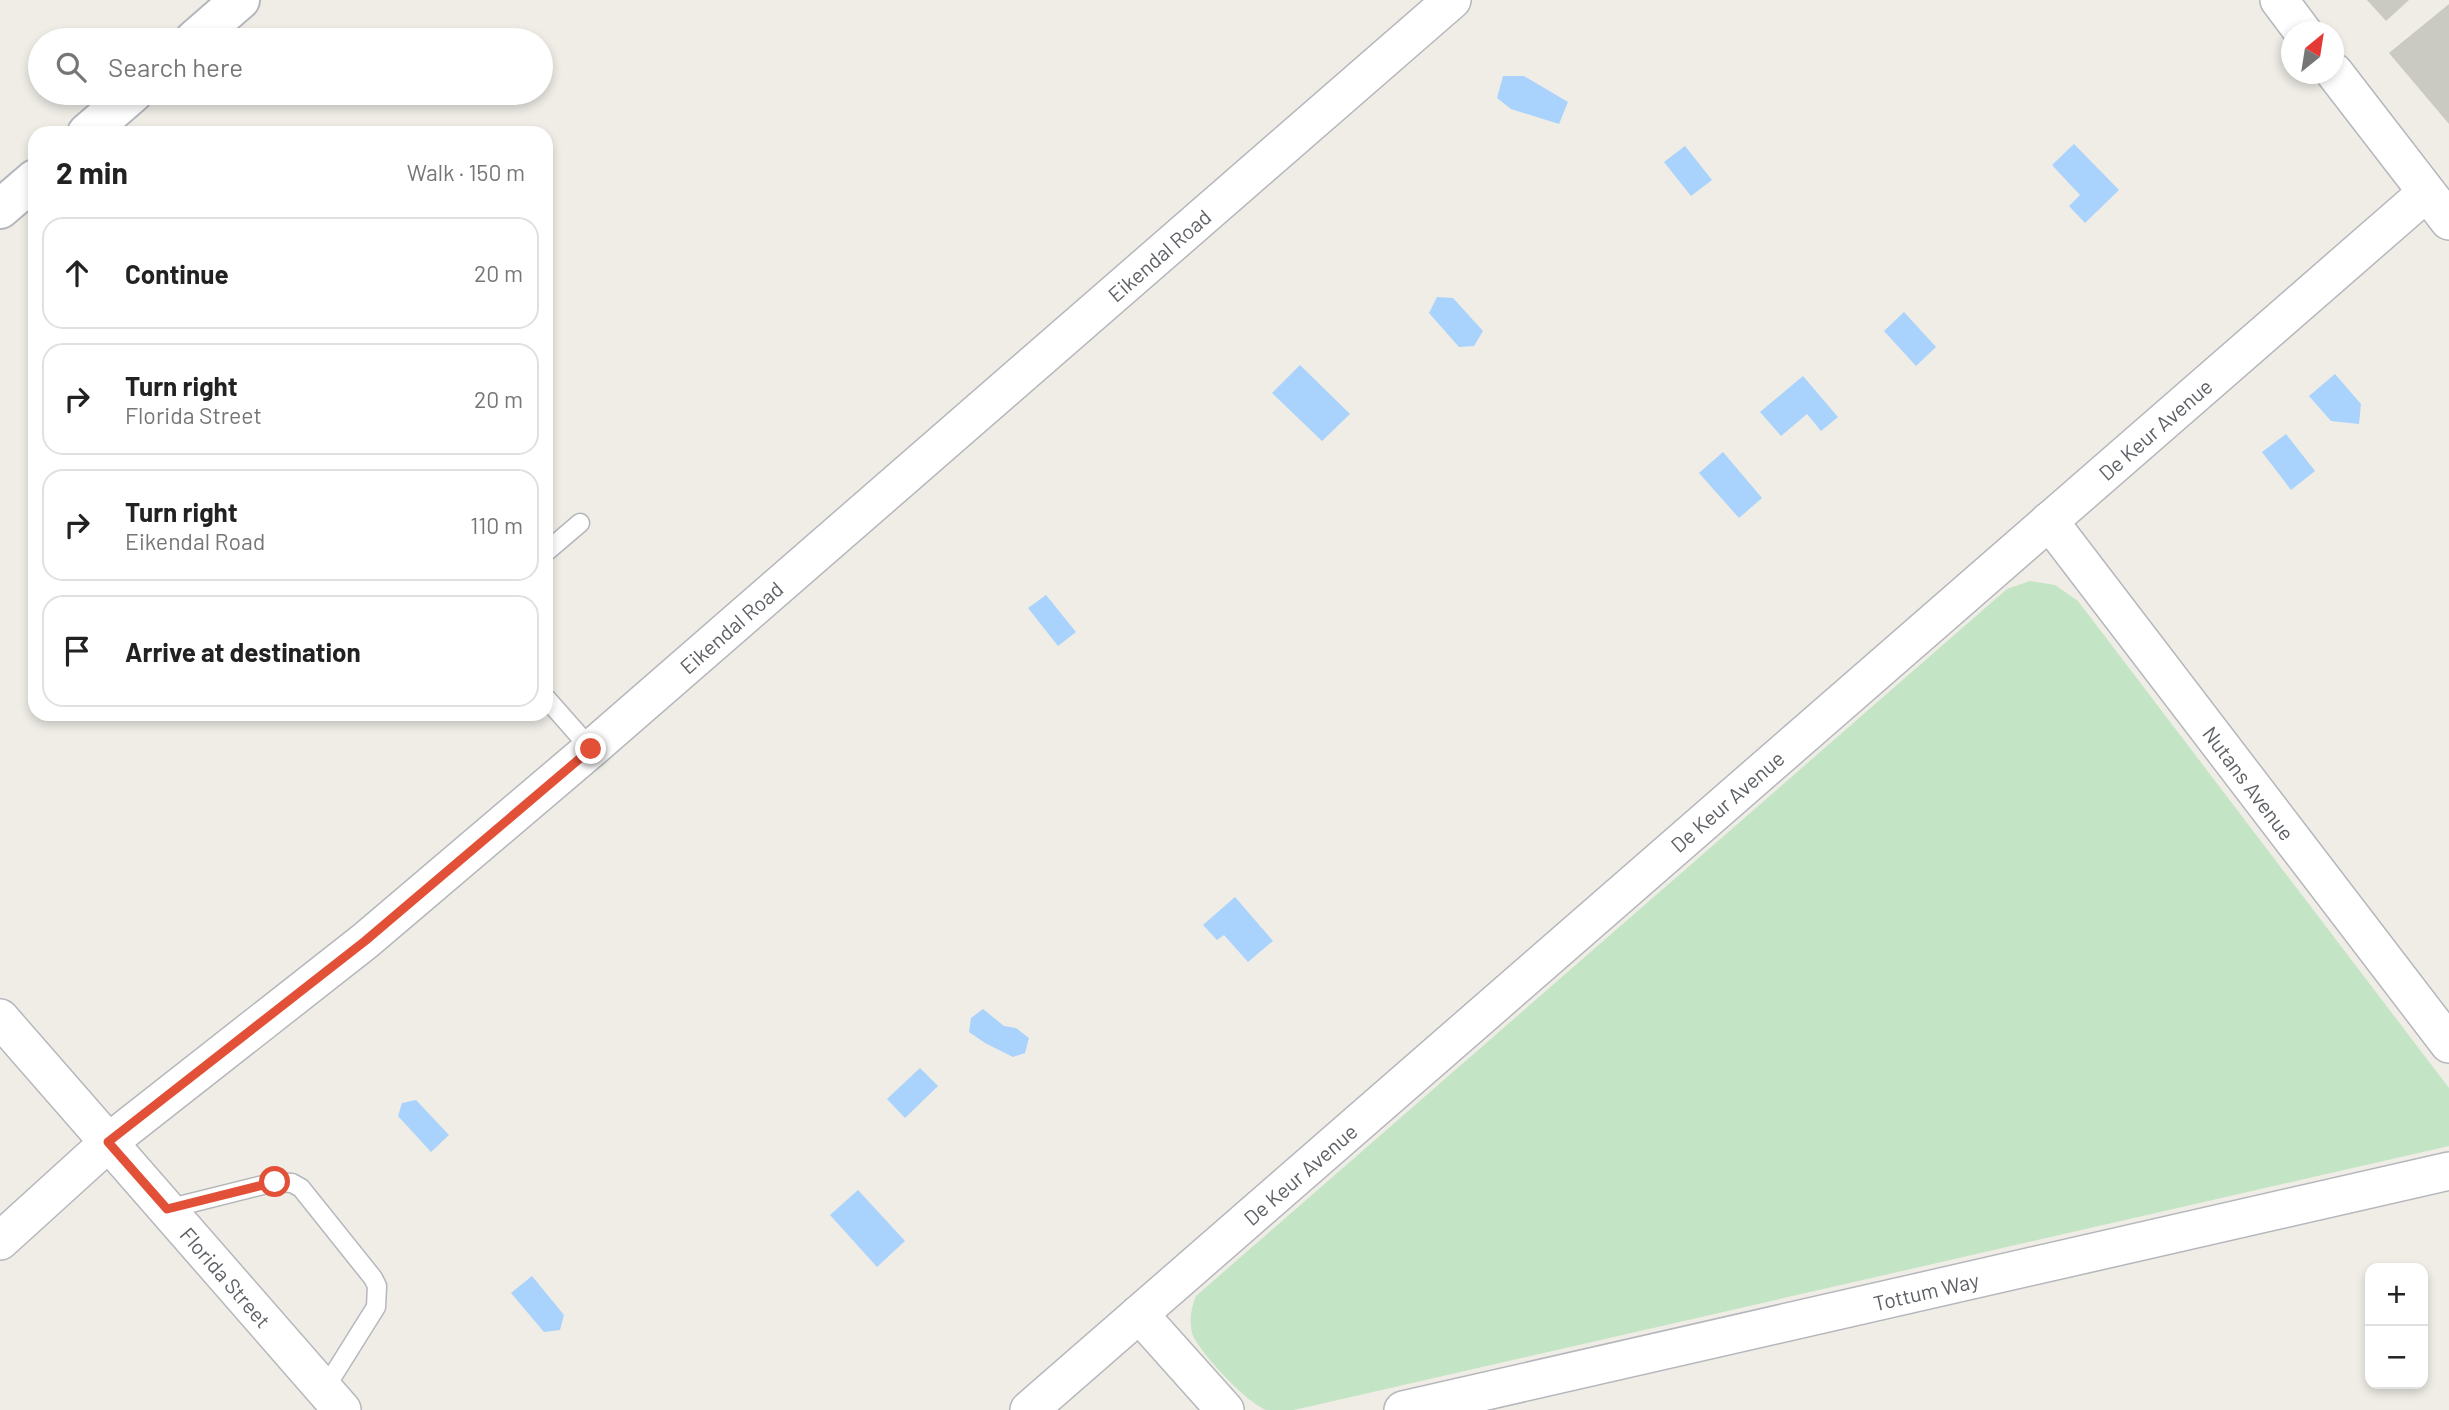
<!DOCTYPE html>
<html lang="en">
<head>
<meta charset="utf-8">
<style>
  body { margin:0; font-family:Barlow,sans-serif; background:#f2f2f2; color:#222 }
  .controls { position:absolute; right:21px; bottom:21px; display:grid; overflow:hidden; border-radius:14px; box-shadow:0 4px 10px #0003 }
  .controls button { width:63px; height:63px; display:grid; place-items:center; padding:0; border:0; border-bottom:2px solid #e0e0e0; background:#fff; color:#222; font:35px sans-serif }
  .compass { position:absolute; left:2281px; top:21px; width:63px; height:63px; border-radius:50%; background:#fff; box-shadow:0 4px 10px #0003; rotate:30deg }
  .stop { position:absolute; width:21px; height:21px; margin:-16px; border:5px solid #e35038; border-radius:50%; background:#fff }
  .stop.end { background:#e35038; border-color:#fff; box-shadow:0 2px 7px #0008 }
  .list { margin:0; padding:0; list-style:none }
  h2 { display:flex; justify-content:space-between; align-items:center; height:91px; margin:0; padding:0 28px; font-size:30px }
  h2 small { font-size:23px; font-weight:400; color:#767676 }
  .list li { display:grid; grid-template-columns:46px 1fr auto; gap:21px; align-items:center; box-sizing:border-box; height:112px; margin:0 14px 14px; padding:0 14px; border:2px solid #e0e0e0; border-radius:21px }
  .list b { display:block; font-size:26px; white-space:nowrap }
  .list p { margin:0; font-size:23px; white-space:nowrap; color:#767676 }
  .list em { font-size:23px; font-style:normal; color:#767676 }
  .icon { flex:none; width:38px; height:38px; fill:none; stroke:currentColor; stroke-width:2; stroke-linecap:round; stroke-linejoin:round }
  .map { position:relative; flex:none; width:2449px; height:1410px; overflow:hidden }
  .search { position:absolute; background:#fff; box-shadow:0 4px 10px #0003; left:28px; top:28px; width:525px; height:77px; display:flex; align-items:center; gap:18px; box-sizing:border-box; padding:0 24px; border-radius:38px; color:#767676; font-size:26px }
  .panel { position:absolute; background:#fff; box-shadow:0 4px 10px #0003; left:28px; top:126px; width:525px; height:595px; border-radius:21px }
  .map>svg:first-child { display:block }
  .green { fill:#c3e5c5 }
  .water { fill:#a9d3fc }
  .building { fill:#cac9c2 }
  .lines { fill:none; stroke-linecap:round; stroke-linejoin:round }
  .lane-casing { stroke:#b6b7bc; stroke-width:21 }
  .street-casing { stroke:#b6b7bc; stroke-width:40 }
  .secondary-casing { stroke:#b4b7bc; stroke-width:42 }
  .lane { stroke:#fff; stroke-width:18 }
  .street { stroke:#fff; stroke-width:37 }
  .secondary { stroke:#fff; stroke-width:38 }
  .route { stroke:#e35038; stroke-width:9 }
  .labels { text-anchor:middle; dominant-baseline:central; stroke-width:6; stroke-linejoin:round; paint-order:stroke }
  .street-label { font-size:21px; fill:#5d6065; stroke:#fff }
</style>
</head>
<body>
<div class="map">
<svg width="2449" height="1410" viewBox="0 0 2449 1410">
  <rect width="100%" height="100%" fill="#efede6"/>
  <!-- green -->
  <path class="green" d="M 2030,581 L 2055,585 L 2078,601 L 2449,1088 L 2449,1146 L 1294,1410 C 1285,1410 1275,1410 1267,1410 C 1249,1406 1197,1350 1192,1333 C 1189,1320 1191,1308 1196,1296 L 2007,589 Z"/>
  <!-- water -->
  <g class="water">
    <path d="M 1503,76 L 1524,76 L 1568,102 L 1559,124 L 1511,109 L 1497,98 Z"/>
    <path d="M 2074,144 L 2119,190 L 2085,223 L 2069,206 L 2080,195 L 2052,165 Z"/>
    <path d="M 1685,146 L 1712,180 L 1691,196 L 1664,162 Z"/>
    <path d="M 1437,297 L 1453,298 L 1483,331 L 1474,346 L 1459,347 L 1429,313 Z"/>
    <path d="M 1904,312 L 1936,347 L 1916,366 L 1884,331 Z"/>
    <path d="M 1300,365 L 1350,414 L 1322,441 L 1272,393 Z"/>
    <path d="M 2335,374 L 2361,404 L 2359,424 L 2331,421 L 2309,396 Z"/>
    <path d="M 1803,376 L 1838,417 L 1821,431 L 1807,414 L 1781,436 L 1760,412 Z"/>
    <path d="M 2286,434 L 2315,471 L 2291,490 L 2262,452 Z"/>
    <path d="M 1723,452 L 1762,498 L 1739,518 L 1699,473 Z"/>
    <path d="M 1046,595 L 1076,632 L 1058,646 L 1028,608 Z"/>
    <path d="M 1235,897 L 1273,941 L 1248,962 L 1224,935 L 1217,940 L 1203,925 Z"/>
    <path d="M 983,1009 L 1004,1026 L 1016,1028 L 1029,1038 L 1025,1053 L 1013,1057 L 985,1043 L 969,1032 L 971,1018 Z"/>
    <path d="M 920,1068 L 938,1086 L 905,1118 L 887,1099 Z"/>
    <path d="M 416,1100 L 449,1135 L 431,1152 L 398,1116 L 402,1103 Z"/>
    <path d="M 858,1190 L 905,1241 L 877,1267 L 830,1215 Z"/>
    <path d="M 532,1276 L 564,1315 L 560,1330 L 544,1332 L 511,1293 Z"/>
  </g>
  <!-- building -->
  <g class="building">
    <path d="M 2367,0 L 2409,0 L 2386,21 Z"/>
    <path d="M 2449,4 L 2449,124 L 2389,53 Z"/>
  </g>
  <g class="lines">
    <defs>
      <g id="lane">
        <path d="M 546,552 L 580,523"/>
        <path d="M 546,698 L 591,749"/>
        <path d="M 167,1209 L 275,1182 L 292,1183 L 301,1188 L 373,1278 L 377,1286 L 376,1307 L 324,1390"/>
      </g>
      <g id="street">
        <path d="M 2279,0 L 2303,32"/>
        <path d="M 2334,72 L 2449,221"/>
        <path d="M 2049,521 L 2449,1044"/>
        <path d="M 0,1018 L 342,1410"/>
        <path d="M 0,1241 L 109,1142 L 365,941 L 591,749 L 1452,0"/>
        <path d="M 1139,1314 L 1225,1410"/>
        <path d="M 1029,1410 L 2426,193"/>
        <path d="M 1403,1410 L 2449,1171"/>
      </g>
      <g id="secondary">
        <path d="M 194,40 L 240,0"/>
        <path d="M 87,133 L 133,93"/>
        <path d="M 0,209 L 35,179"/>
      </g>
    </defs>
    <!-- lane casing -->
    <use href="#lane" class="lane-casing"/>
    <!-- street casing -->
    <use href="#street" class="street-casing"/>
    <!-- secondary casing -->
    <use href="#secondary" class="secondary-casing"/>
    <!-- lane -->
    <use href="#lane" class="lane"/>
    <!-- street -->
    <use href="#street" class="street"/>
    <!-- secondary -->
    <use href="#secondary" class="secondary"/>
  </g>
  <g class="lines">
    <!-- route -->
    <path class="route" d="M 275,1182 L 167,1209 L 108,1142 L 365,941 L 591,749"/>
  </g>
  <g class="labels">
    <!-- street labels -->
    <g class="street-label">
      <text transform="translate(1159 255) rotate(-41)">Eikendal Road</text>
      <text transform="translate(2155 429) rotate(-41)">De Keur Avenue</text>
      <text transform="translate(731 627) rotate(-41)">Eikendal Road</text>
      <text transform="translate(2249 783) rotate(53)">Nutans Avenue</text>
      <text transform="translate(1727 801) rotate(-41)">De Keur Avenue</text>
      <text transform="translate(1300 1174) rotate(-41)">De Keur Avenue</text>
      <text transform="translate(226 1277) rotate(49)">Florida Street</text>
      <text transform="translate(1926 1291) rotate(-13)">Tottum Way</text>
    </g>
  </g>
</svg>
<div class="controls">
<button>+</button>
<button>−</button>
</div>
<svg class="compass" viewBox="-18 -18 36 36"><path d="M0-13l5 13h-10z" fill="#e53935"/><path d="M0 13l5-13h-10z" fill="#767676"/></svg>
<div class="stop" style="left:275px;top:1182px"></div>
<div class="stop end" style="left:591px;top:749px"></div>
<div class="search"><svg class="icon" aria-label="search" viewBox="0 0 24 24"><circle cx="10" cy="10" r="6"/><path d="M15 15l6 6"/></svg>Search here</div>
<section class="panel">
<h2>2 min<small>Walk · 150 m</small></h2>
<ul class="list">
<li><svg class="icon" aria-label="ahead" viewBox="0 0 24 24"><path d="M12 20V5M6 11l6-6 6 6"/></svg><div><b>Continue</b></div><em>20 m</em></li>
<li><svg class="icon" aria-label="right" viewBox="0 0 24 24"><path d="M7 20v-9h11M14 6l5 5-5 5"/></svg><div><b>Turn right</b><p>Florida Street</p></div><em>20 m</em></li>
<li><svg class="icon" aria-label="right" viewBox="0 0 24 24"><path d="M7 20v-9h11M14 6l5 5-5 5"/></svg><div><b>Turn right</b><p>Eikendal Road</p></div><em>110 m</em></li>
<li><svg class="icon" aria-label="arrive" viewBox="0 0 24 24"><path d="M6 21V4h12l-3 4 3 4H6"/></svg><div><b>Arrive at destination</b></div></li>
</ul>
</section>
</div>
</body>
</html>
